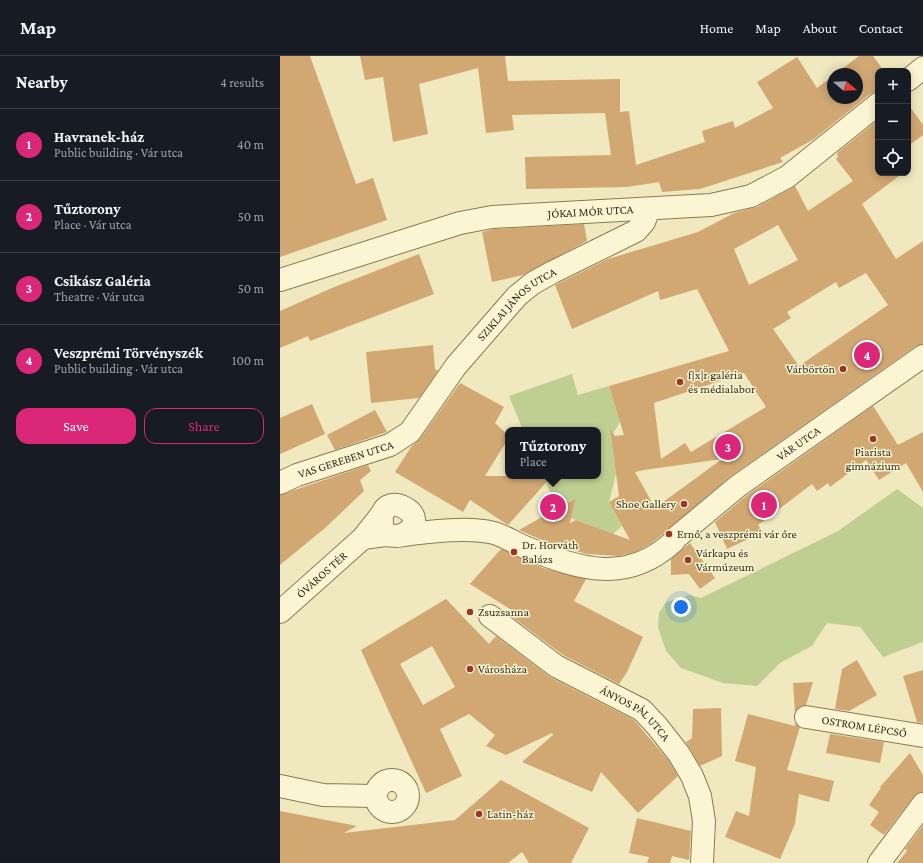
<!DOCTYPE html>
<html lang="en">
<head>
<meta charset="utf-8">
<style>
  body { margin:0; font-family:"Crimson Pro",serif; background:#242831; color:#f1f3f6 }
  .controls { position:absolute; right:12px; top:12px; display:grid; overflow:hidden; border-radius:8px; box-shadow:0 2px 10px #0003 }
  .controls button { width:36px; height:36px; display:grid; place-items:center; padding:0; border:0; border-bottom:1px solid #363941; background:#171b24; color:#f1f3f6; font:20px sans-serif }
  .compass { position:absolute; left:547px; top:12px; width:36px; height:36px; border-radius:50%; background:#171b24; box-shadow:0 2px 10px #0003; rotate:109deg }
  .you { position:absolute; left:401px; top:551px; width:14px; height:14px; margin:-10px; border:3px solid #fff; border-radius:50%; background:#1a73e8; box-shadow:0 0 0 6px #1a73e833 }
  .badge { display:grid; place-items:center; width:26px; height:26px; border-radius:50%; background:#db2777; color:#fff; font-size:13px; font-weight:700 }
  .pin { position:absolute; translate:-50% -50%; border:2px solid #fff; box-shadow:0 1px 4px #0006 }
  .popup { position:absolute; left:225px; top:371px; width:96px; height:52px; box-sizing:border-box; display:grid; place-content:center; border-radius:8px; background:#171b24; filter:drop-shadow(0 1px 3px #0005); font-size:13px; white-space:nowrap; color:#9ea1a6 }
  .popup b { font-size:15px; color:#f1f3f6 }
  .popup::after { content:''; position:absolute; left:50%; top:100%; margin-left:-8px; border:8px solid transparent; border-top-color:#171b24 }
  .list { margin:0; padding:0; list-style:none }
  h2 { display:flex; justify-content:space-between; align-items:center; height:52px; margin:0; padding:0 16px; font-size:17px }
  h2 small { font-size:13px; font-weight:400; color:#9ea1a6 }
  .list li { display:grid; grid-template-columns:26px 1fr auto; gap:12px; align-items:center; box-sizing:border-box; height:72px; padding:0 16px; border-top:1px solid #363941 }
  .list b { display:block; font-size:15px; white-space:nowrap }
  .list p { margin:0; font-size:13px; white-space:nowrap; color:#9ea1a6 }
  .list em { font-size:13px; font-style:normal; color:#9ea1a6 }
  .actions { display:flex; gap:8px; padding:12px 16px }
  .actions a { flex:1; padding:9px 0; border:1px solid #db2777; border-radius:12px; text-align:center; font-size:14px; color:#db2777 }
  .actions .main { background:#db2777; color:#fff }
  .icon { flex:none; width:22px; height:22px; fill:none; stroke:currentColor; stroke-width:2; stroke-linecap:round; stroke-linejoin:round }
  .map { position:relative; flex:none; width:643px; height:807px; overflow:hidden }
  header { display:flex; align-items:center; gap:24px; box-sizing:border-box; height:56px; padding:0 20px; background:#171b24; border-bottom:1px solid #363941 }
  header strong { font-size:19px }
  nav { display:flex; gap:22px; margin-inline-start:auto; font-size:14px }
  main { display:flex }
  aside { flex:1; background:#171b24 }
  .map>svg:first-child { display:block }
  .green { fill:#bfcf92 }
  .building { fill:#d1a872; fill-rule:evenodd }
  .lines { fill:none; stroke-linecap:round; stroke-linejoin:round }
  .minor-casing { stroke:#8a7a56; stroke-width:24 }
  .minor { stroke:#fbf5d3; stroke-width:22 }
  .poi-dot { fill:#9d3423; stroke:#f7f2cf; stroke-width:1.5 }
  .labels { text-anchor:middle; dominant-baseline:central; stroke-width:3; stroke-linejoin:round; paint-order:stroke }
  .street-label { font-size:12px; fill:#392e1c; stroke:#f7f2cf }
  .poi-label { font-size:12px; fill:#392e1c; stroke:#f7f2cf; text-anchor:start }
</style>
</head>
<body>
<header>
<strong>Map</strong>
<nav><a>Home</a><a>Map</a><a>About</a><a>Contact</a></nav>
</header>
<main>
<aside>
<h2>Nearby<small>4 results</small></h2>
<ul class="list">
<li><span class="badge">1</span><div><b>Havranek-ház</b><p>Public building · Vár utca</p></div><em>40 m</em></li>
<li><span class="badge">2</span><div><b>Tűztorony</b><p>Place · Vár utca</p></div><em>50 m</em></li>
<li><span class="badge">3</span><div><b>Csikász Galéria</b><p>Theatre · Vár utca</p></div><em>50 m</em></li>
<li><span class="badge">4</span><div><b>Veszprémi Törvényszék</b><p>Public building · Vár utca</p></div><em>100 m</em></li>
</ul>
<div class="actions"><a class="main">Save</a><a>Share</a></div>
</aside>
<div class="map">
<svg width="643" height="807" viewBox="0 0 643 807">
  <rect width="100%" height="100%" fill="#f0e9bf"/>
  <!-- green -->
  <g class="green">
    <path d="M 292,318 L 298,339 L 329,330 L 340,366 L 331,381 L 336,418 L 329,446 L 342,470 L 333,478 L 291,462 L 296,442 L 277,451 L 263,420 L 318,420 L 318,374 L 243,374 L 229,340 Z"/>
    <path d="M 617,433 L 643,452 L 643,586 L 603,601 L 580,571 L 547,567 L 532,590 L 500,607 L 477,630 L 443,627 L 401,612 L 386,595 L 378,571 L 379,557 L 386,546 L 410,539 L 421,542 L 558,475 Z"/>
  </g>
  <!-- building -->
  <g class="building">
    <path d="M 0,0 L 30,0 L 76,128 L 93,122 L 107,164 L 0,201 Z"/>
    <path d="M 80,0 L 225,0 L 228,25 L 340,23 L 340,56 L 349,55 L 356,109 L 425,86 L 422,75 L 453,65 L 455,72 L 493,52 L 477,26 L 517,1 L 537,32 L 553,20 L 553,42 L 577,42 L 577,18 L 555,18 L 579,0 L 593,0 L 604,15 L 598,15 L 598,36 L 590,38 L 534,83 L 500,102 L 503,106 L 420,133 L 382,136 L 379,126 L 347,131 L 246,133 L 245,101 L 331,99 L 325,57 L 232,59 L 234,74 L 206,77 L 198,12 L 139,28 L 148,78 L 113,86 L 103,21 L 85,24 Z"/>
    <path d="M 628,48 L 643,69 L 643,79 L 628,90 Z"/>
    <path d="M 598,64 L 598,117 L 623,117 L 582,148 L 616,203 L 643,185 L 643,288 L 636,290 L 451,420 L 387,475 L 370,488 L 355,496 L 339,500 L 307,498 L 271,488 L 239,474 L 296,442 L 290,467 L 296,464 L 350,484 L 329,446 L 339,440 L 330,373 L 335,380 L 344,379 L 329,330 L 449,295 L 417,233 L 380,244 L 378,235 L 292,273 L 275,229 L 328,203 L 418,176 L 454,157 L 477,151 L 515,130 L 528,155 L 573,125 L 556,103 L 558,101 L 557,97 ZM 498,169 L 518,204 L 469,229 L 454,193 ZM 586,217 L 608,249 L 519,310 L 493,273 L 511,262 L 507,256 L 556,226 L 559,232 ZM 464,317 L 486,351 L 411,396 L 405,387 L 381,403 L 374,347 ZM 442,403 L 375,452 L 355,416 L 364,414 Z"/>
    <path d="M 304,168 L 307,185 L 243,219 L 212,226 L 202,176 L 215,173 Z"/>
    <path d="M 139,198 L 154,238 L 30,285 L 28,280 L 0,292 L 0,255 L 52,232 Z"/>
    <path d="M 153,289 L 155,313 L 158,315 L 139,342 L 91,347 L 86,296 Z"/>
    <path d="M 180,327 L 224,351 L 215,367 L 228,379 L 228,383 L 205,420 L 272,420 L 228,469 L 190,444 L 183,456 L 115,416 L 131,391 L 140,383 Z"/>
    <path d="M 32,348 L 45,378 L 0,398 L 0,362 Z"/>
    <path d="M 593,350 L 618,389 L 643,376 L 643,436 L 626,407 L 599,424 L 586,404 L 550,431 L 548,427 L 537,435 L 532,428 L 478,469 L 483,476 L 447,493 L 435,466 L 466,440 Z"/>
    <path d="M 95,354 L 107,376 L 55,394 L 47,379 Z"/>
    <path d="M 88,409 L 91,415 L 80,424 L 84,435 L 45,472 L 0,509 L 0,439 Z"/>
    <path d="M 410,487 L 435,522 L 420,533 L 409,518 L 391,519 L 391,503 Z"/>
    <path d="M 221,493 L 263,512 L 306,523 L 294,545 L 363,581 L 347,616 L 339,628 L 283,599 L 231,560 L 235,556 L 190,528 Z"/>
    <path d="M 166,543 L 209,588 L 216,580 L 270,621 L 354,664 L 389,705 L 398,720 L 358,757 L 321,716 L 312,736 L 242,706 L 273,679 L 272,677 L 226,699 L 206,690 L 215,679 L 189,658 L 160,673 L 182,720 L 146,737 L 81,594 ZM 152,590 L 175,631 L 143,649 L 120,608 Z"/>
    <path d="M 577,604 L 597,639 L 569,655 L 555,653 L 562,613 Z"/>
    <path d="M 643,614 L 643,667 L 637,666 L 623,620 Z"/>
    <path d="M 533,626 L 526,649 L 521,650 L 515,657 L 513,627 Z"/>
    <path d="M 441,652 L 442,700 L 420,710 L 406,686 L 412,682 L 413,653 Z"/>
    <path d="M 468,658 L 515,670 L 515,667 L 520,671 L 507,714 L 554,725 L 549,746 L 519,738 L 515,768 L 500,803 L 445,781 L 456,755 L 469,760 L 476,711 L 455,705 Z"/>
    <path d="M 550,678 L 604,686 L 600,707 L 546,697 Z"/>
    <path d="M 630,697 L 643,719 L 643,736 L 633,741 L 604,779 L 590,769 L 599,756 L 589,749 L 601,732 L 600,731 Z"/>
    <path d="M 221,724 L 309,772 L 291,807 L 249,807 L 242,796 L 228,807 L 0,807 L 0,755 L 77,770 L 64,777 L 175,764 Z"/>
    <path d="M 357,762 L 411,775 L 409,804 L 392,800 L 390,807 L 367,807 L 369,801 L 349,797 Z"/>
    <path d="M 643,769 L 643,807 L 617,807 L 627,795 L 625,793 Z"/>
  </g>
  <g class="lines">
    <defs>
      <g id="minor">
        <path d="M 628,24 L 643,12"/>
        <path id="s1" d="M 0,224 L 180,167 L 212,161 L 431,149 L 471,140 L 507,121 L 598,48"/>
        <path id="s2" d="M 0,427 L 17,419 L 110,389 L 130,376 L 176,310 L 237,240 L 253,227 L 273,216 L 356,175 L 364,166 L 369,153"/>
        <path d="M 102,467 C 97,429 160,460 122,479"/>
        <path id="s3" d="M 398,480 L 458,430 L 643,300"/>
        <path d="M 83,482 L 105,479 L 117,480 C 144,476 188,470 214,477 C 225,480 236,488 247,492 C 300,514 348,528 394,485"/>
        <path id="s4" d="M 0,556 L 83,482 L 105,454"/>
        <path id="s5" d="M 210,560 L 276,610 L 362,654 L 377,670 L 399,698 L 412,720 L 420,740 L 424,765 L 422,807"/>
        <path id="s6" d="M 526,661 L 643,680"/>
        <circle cx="112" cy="740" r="16"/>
        <path d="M 0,730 L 43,739 L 95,740"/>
        <path d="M 599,807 L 643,748"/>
      </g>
    </defs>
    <!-- minor casing -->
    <use href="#minor" class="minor-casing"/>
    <!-- minor -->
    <use href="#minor" class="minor"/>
  </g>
  <!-- markers -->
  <g class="poi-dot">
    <circle cx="563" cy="313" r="4"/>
    <circle cx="400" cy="326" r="4"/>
    <circle cx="593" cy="383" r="4"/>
    <circle cx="404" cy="448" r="4"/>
    <circle cx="389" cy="478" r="4"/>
    <circle cx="234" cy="496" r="4"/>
    <circle cx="408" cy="504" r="4"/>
    <circle cx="190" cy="556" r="4"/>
    <circle cx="190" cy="613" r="4"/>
    <circle cx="199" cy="758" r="4"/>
  </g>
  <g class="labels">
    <!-- street labels -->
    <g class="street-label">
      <text stroke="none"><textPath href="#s1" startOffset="320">JÓKAI MÓR UTCA</textPath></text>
      <text stroke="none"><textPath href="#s2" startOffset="308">SZIKLAI JÁNOS UTCA</textPath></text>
      <text stroke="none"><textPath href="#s3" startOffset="152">VÁR UTCA</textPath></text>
      <text stroke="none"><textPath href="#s2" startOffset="70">VAS GEREBEN UTCA</textPath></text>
      <text stroke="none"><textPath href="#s4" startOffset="56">ÓVÁROS TÉR</textPath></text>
      <text stroke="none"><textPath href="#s5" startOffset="176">ÁNYOS PÁL UTCA</textPath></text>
      <text stroke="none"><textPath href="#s6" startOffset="59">OSTROM LÉPCSŐ</textPath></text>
    </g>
    <!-- poi labels -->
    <g class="poi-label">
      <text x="555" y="313" text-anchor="end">Várbörtön</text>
      <text x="408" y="319">f|x|r galéria<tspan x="408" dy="14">és médialabor</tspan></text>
      <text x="593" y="396" text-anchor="middle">Piarista<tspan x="593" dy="14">gimnázium</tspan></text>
      <text x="396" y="448" text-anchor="end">Shoe Gallery</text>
      <text x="397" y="478">Ernő, a veszprémi vár őre</text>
      <text x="242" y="489">Dr. Horváth<tspan x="242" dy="14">Balázs</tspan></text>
      <text x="416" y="497">Várkapu és<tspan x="416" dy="14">Vármúzeum</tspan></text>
      <text x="198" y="556">Zsuzsanna</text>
      <text x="198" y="613">Városháza</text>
      <text x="207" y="758">Latin-ház</text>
    </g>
  </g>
</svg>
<div class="controls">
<button>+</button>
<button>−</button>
<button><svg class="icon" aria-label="locate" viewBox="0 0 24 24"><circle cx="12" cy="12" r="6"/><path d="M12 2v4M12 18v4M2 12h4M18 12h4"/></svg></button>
</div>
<svg class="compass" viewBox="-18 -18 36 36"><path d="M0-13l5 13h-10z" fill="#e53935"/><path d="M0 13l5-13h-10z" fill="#9ea1a6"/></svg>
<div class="you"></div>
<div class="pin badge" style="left:484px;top:449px">1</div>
<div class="pin badge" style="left:273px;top:451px">2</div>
<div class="popup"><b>Tűztorony</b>Place</div>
<div class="pin badge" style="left:448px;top:391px">3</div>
<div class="pin badge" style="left:587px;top:299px">4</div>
</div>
</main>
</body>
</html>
